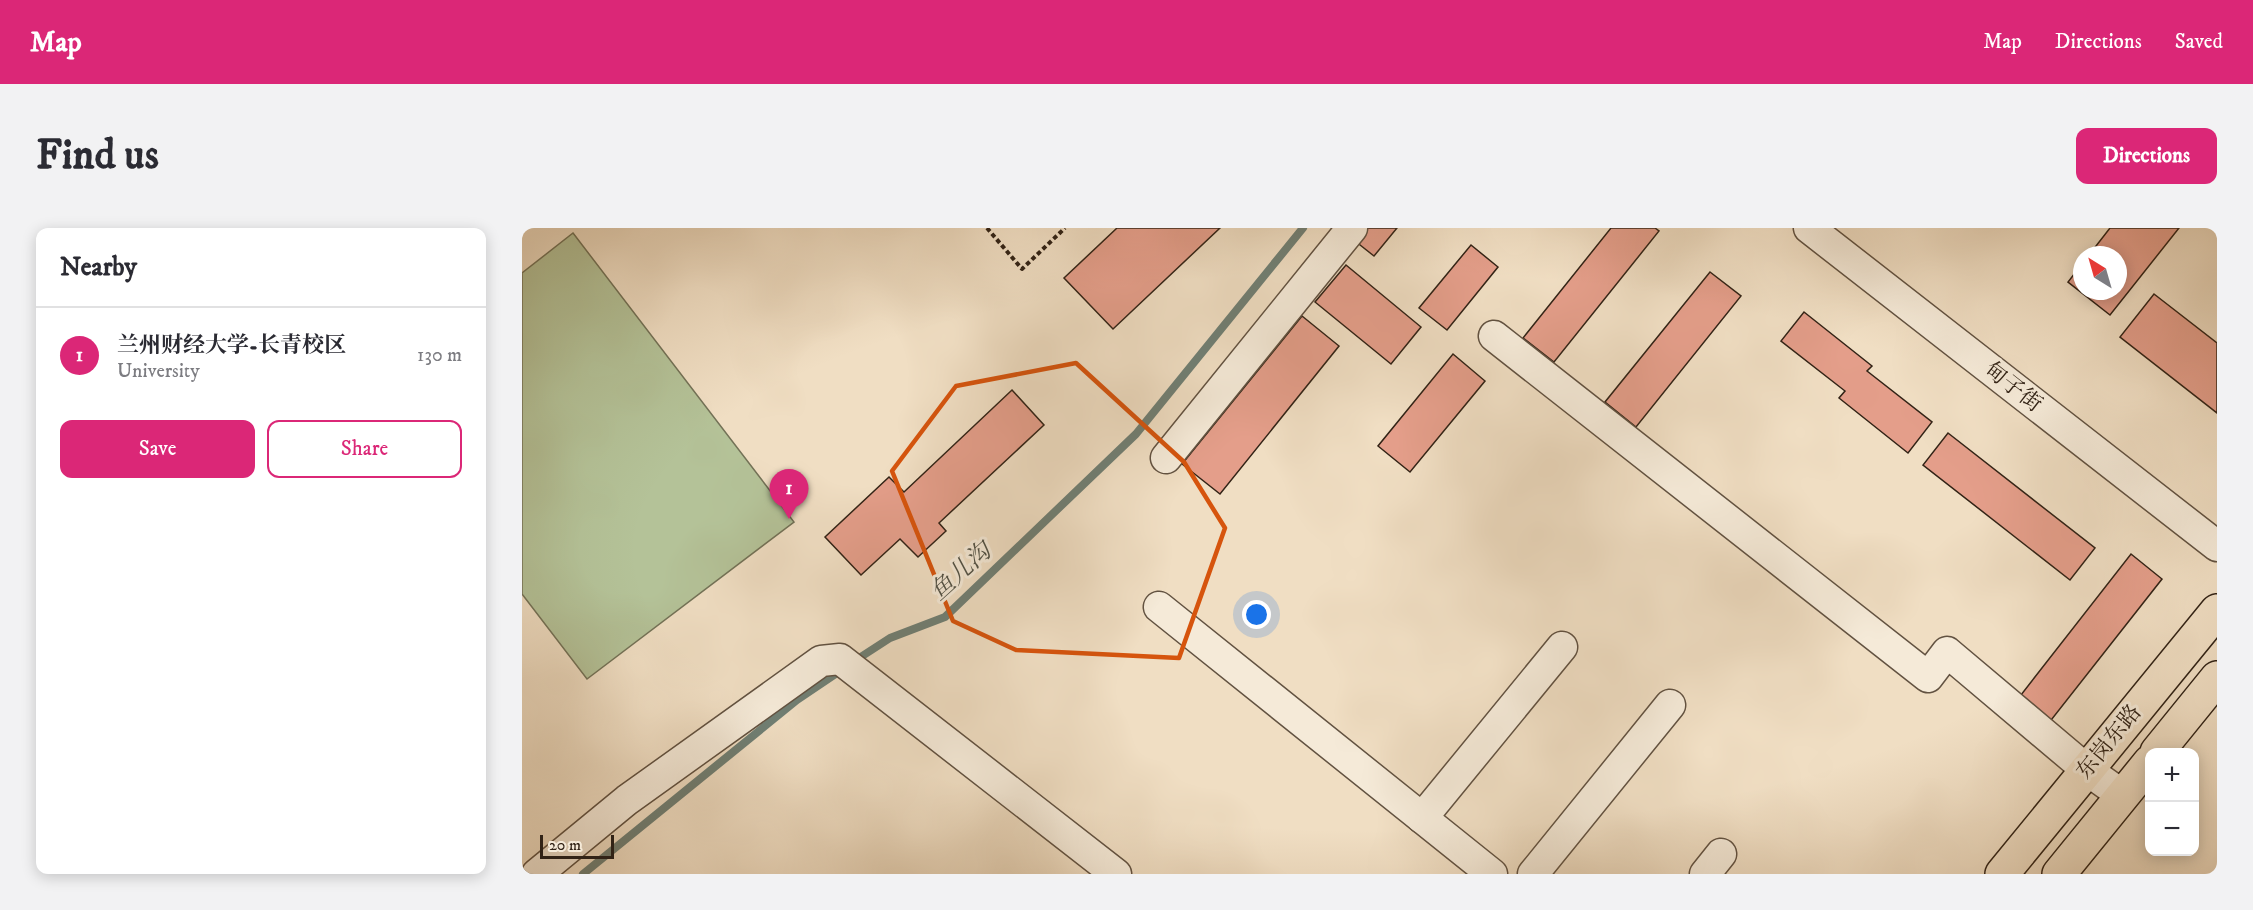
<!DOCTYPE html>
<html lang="en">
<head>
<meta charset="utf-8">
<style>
  body { margin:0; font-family:"IM FELL DW Pica","Noto Serif SC",serif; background:#f2f2f3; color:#2b2b33 }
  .controls { position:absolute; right:18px; bottom:18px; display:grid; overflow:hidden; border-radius:12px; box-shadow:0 3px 15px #0003 }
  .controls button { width:54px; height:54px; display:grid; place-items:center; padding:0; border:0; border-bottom:2px solid #e1e1e2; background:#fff; color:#2b2b33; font:30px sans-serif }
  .compass { position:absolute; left:1551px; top:18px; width:54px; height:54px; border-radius:50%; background:#fff; box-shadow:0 3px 15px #0003; rotate:323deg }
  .scale { position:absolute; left:18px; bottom:15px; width:74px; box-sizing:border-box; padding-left:6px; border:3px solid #322316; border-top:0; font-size:16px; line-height:21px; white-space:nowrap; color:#322316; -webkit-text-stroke:4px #f5ead8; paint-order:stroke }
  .you { position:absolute; left:735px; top:387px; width:21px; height:21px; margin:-15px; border:4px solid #fff; border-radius:50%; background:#1a73e8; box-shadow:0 0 0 9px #1a73e833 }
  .badge { display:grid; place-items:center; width:39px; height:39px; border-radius:50%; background:#db2777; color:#fff; font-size:20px; font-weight:700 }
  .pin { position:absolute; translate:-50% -50px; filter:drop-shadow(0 2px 3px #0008) }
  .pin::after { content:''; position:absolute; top:32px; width:21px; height:18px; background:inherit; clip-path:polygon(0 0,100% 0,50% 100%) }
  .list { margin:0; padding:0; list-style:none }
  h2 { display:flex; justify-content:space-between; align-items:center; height:78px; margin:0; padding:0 24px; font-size:26px }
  h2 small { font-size:20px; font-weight:400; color:#7c7c81 }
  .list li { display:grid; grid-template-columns:39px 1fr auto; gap:18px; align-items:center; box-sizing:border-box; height:96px; padding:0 24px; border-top:2px solid #e1e1e2 }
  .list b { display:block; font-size:22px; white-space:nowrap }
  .list p { margin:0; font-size:20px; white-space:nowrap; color:#7c7c81 }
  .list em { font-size:20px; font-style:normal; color:#7c7c81 }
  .actions { display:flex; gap:12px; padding:18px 24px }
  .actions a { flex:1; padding:14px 0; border:2px solid #db2777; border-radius:12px; text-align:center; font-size:21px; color:#db2777 }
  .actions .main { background:#db2777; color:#fff }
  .map { position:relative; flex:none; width:1695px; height:646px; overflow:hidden; border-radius:12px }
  header { display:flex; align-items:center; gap:36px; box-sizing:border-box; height:84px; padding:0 30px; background:#db2777; color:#fff }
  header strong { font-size:28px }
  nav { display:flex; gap:33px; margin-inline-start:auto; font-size:21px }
  .intro { display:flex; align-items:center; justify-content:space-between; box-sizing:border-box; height:144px; padding:0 36px }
  h1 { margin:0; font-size:42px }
  .button { padding:15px 27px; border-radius:12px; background:#db2777; color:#fff; font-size:21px; font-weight:700 }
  main { display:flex; gap:36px; padding:0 36px }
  aside { flex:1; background:#fff; border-radius:12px; box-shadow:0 3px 15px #0003 }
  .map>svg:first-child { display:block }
  .green { fill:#b4c298; stroke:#737257; stroke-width:1.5 }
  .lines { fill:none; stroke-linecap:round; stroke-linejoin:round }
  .stream { stroke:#707f74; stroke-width:8 }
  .building { fill:#e49e8a; stroke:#322316; stroke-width:1.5 }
  .minor-casing { stroke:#625241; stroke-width:33 }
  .major-casing { stroke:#322316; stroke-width:36 }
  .path { stroke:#322316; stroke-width:4; stroke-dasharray:4.5 3; stroke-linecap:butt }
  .minor { stroke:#f5ead8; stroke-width:30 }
  .major { stroke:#f0dec3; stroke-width:33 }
  .marked { fill:none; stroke:#d6540d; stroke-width:4.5; stroke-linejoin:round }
  .labels { text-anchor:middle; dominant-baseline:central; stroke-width:6; stroke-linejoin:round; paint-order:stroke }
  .street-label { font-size:22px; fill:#322316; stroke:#f5ead8 }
  .water-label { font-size:24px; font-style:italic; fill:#515145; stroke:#f5ead8 }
</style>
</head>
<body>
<header>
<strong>Map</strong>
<nav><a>Map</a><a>Directions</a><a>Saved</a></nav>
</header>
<div class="intro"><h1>Find us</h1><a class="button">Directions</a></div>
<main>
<aside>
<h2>Nearby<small></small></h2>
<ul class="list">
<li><span class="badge">1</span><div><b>兰州财经大学-长青校区</b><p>University</p></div><em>130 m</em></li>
</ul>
<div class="actions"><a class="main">Save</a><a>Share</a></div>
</aside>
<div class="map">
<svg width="1695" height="646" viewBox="0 0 1695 646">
  <rect width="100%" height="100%" fill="#f0dec3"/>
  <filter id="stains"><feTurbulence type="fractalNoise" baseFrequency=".00333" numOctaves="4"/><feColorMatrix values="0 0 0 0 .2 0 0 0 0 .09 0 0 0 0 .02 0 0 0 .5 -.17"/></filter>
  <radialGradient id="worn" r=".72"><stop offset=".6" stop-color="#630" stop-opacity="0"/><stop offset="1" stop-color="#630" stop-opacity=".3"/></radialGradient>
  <!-- green -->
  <path class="green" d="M 51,5 L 272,294 L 65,451 L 0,366 L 0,45 Z"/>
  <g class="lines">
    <!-- stream -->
    <g class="stream">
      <path d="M 331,434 L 368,410 L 423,389 L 614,206 L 781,0"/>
      <path d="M 61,646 L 275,472 L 321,441"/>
    </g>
  </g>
  <!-- building -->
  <g class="building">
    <path d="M 595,0 L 698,0 L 591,101 L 542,50 Z"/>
    <path d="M 836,0 L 875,0 L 852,28 L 828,9 Z"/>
    <path d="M 1089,0 L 1133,0 L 1137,3 L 1032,134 L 1001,110 Z"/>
    <path d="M 1588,0 L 1657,0 L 1588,87 L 1546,54 L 1560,36 L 1560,63 L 1596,63 L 1596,27 L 1567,27 Z"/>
    <path d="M 949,17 L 976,39 L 925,102 L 897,80 Z"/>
    <path d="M 824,37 L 899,99 L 869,136 L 793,74 Z"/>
    <path d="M 1188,44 L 1219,68 L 1114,199 L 1083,174 Z"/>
    <path d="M 1632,66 L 1695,115 L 1695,185 L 1598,109 Z"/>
    <path d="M 1282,84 L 1350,138 L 1345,143 L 1410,194 L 1386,225 L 1317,170 L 1323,163 L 1259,113 Z"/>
    <path d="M 780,88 L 817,118 L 698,266 L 660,236 Z"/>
    <path d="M 931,126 L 963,153 L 888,244 L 856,218 Z"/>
    <path d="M 490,162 L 522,197 L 417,295 L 424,303 L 396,329 L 378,311 L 339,347 L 303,309 L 367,249 L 382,264 Z"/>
    <path d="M 1426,205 L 1573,320 L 1548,352 L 1401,237 Z"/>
    <path d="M 1609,326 L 1640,351 L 1526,496 L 1495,472 Z"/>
  </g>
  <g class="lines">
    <defs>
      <g id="minor">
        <path d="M 1287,0 L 1695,318"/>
        <path d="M 972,108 L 1406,449 L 1425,424 L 1565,542 L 1600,567"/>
        <path d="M 644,230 L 830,0"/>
        <path d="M 637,379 L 970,646"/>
        <path d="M 900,590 L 1040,419"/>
        <path d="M 15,646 L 105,572 L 299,433 L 318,431 L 594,646"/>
        <path d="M 1011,646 L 1148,477"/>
        <path d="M 1183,646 L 1199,626"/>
      </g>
      <g id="major">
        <path d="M 1635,524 L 1695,450"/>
        <path d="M 1480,646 L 1695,383"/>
        <path d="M 1537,646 L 1628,534"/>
      </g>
    </defs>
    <!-- minor casing -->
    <use href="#minor" class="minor-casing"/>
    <!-- major casing -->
    <use href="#major" class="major-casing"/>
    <!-- path -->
    <path class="path" d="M 465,0 L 500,41 L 543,0"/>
    <!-- minor -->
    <use href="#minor" class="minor"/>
    <!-- major -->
    <use href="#major" class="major"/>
  </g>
  <!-- marked area -->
  <path class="marked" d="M 554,135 L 662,234 L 703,300 L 657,430 L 494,422 L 431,393 L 370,243 L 434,158 Z"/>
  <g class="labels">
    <!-- street labels -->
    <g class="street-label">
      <text transform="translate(1491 159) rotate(38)">甸子街</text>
      <text transform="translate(1587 514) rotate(-51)">东岗东路</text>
    </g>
    <!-- water labels -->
    <g class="water-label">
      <text transform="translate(439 344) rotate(-42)">鱼儿沟</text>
    </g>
  </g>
  <rect width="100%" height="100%" filter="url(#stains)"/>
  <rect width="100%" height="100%" fill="url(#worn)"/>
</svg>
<div class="controls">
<button>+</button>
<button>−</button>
</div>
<svg class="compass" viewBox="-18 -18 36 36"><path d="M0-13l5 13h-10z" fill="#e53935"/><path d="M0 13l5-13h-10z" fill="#7c7c81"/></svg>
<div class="scale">20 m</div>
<div class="you"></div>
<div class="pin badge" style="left:267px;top:291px">1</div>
</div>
</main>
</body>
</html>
